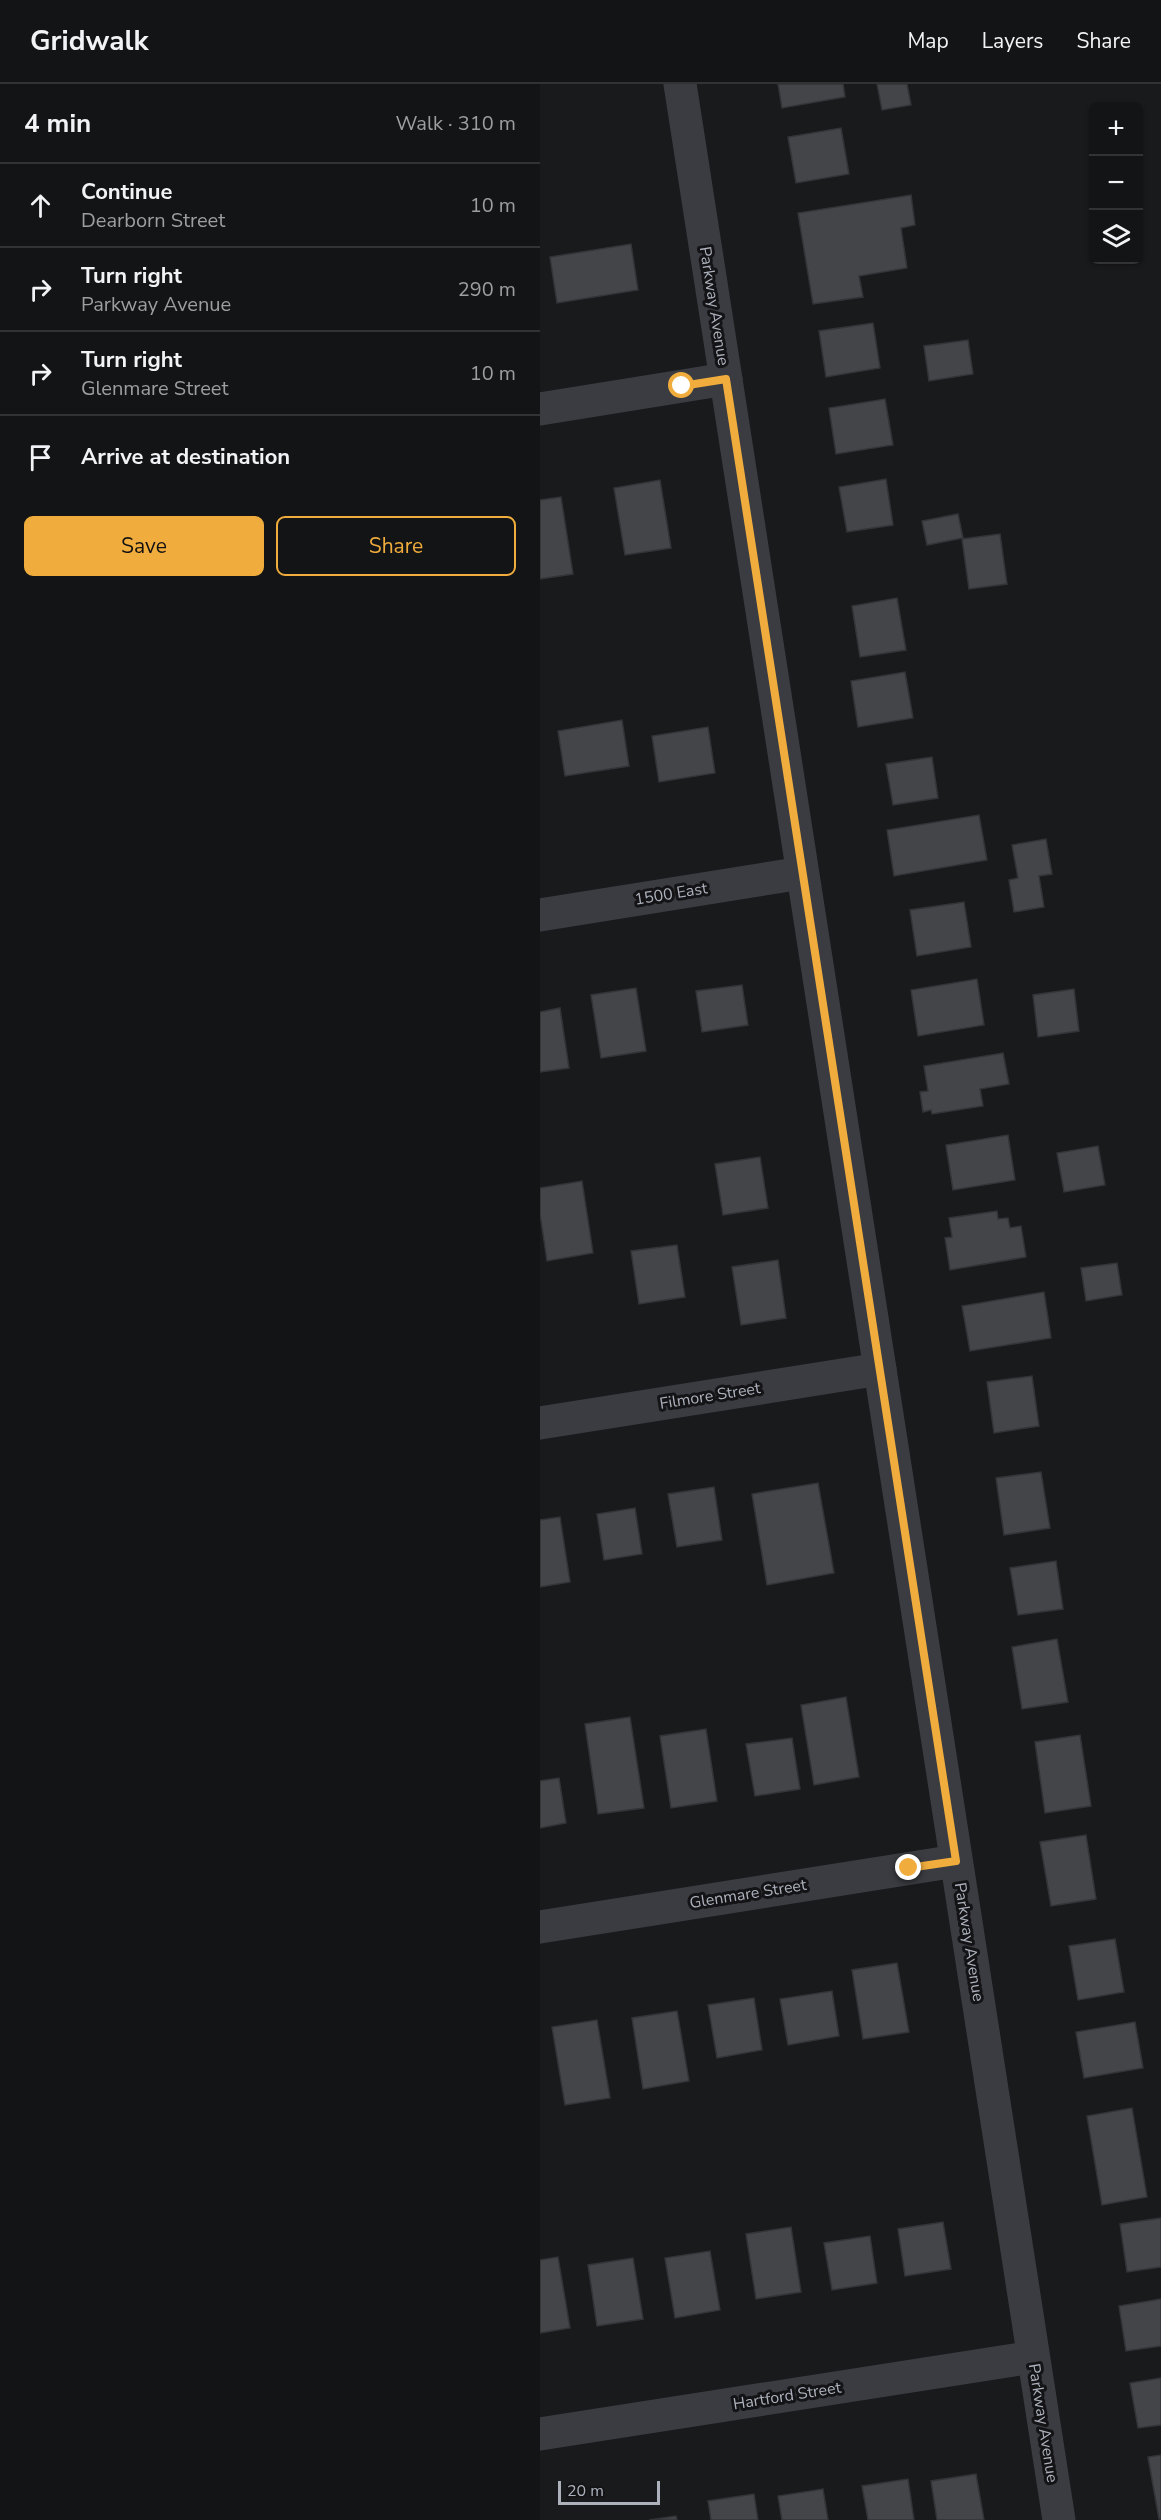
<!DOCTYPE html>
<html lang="en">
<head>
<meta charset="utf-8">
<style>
  body { margin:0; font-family:"Nunito Sans",sans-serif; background:#1c1d1e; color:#f1f3f6 }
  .controls { position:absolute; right:18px; top:18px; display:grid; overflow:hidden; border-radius:9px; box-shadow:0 2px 4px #0004 }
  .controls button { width:54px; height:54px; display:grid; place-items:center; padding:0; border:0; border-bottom:2px solid #323334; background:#131415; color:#f1f3f6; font:30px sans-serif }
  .scale { position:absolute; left:18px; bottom:15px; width:102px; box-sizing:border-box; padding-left:6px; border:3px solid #acb1bb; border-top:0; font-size:16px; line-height:21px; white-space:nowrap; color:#acb1bb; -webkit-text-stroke:4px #141417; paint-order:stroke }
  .stop { position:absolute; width:18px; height:18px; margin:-14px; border:4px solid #f0ad3d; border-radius:50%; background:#fff }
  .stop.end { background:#f0ad3d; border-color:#fff; box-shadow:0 2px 6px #0008 }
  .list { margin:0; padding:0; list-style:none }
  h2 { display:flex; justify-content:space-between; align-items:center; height:78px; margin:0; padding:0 24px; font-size:26px }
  h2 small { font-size:20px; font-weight:400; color:#9d9ea0 }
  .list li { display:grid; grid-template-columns:39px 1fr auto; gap:18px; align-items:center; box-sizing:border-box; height:84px; padding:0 24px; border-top:2px solid #323334 }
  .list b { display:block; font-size:22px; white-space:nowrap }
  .list p { margin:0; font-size:20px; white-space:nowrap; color:#9d9ea0 }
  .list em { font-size:20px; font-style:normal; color:#9d9ea0 }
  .actions { display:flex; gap:12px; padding:18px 24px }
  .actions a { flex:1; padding:14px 0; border:2px solid #f0ad3d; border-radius:9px; text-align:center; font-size:21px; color:#f0ad3d }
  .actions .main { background:#f0ad3d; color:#111 }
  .icon { flex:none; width:33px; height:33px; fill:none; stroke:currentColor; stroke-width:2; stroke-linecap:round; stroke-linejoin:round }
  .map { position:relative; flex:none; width:621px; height:2436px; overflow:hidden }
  header { display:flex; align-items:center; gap:36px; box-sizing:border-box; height:84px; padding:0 30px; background:#131415; border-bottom:2px solid #323334 }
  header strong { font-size:28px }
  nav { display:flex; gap:33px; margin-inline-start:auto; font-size:21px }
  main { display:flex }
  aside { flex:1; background:#131415 }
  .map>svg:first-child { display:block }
  .building { fill:#434549; stroke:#333438; stroke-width:1.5 }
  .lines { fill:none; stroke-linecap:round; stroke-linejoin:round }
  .street { stroke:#3a3c41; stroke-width:33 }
  .route { stroke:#f0ad3d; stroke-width:8 }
  .labels { text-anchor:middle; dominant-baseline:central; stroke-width:6; stroke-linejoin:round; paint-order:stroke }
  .street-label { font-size:16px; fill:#acb1bb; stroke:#141417 }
</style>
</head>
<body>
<header>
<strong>Gridwalk</strong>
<nav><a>Map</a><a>Layers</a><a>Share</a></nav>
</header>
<main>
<aside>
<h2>4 min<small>Walk · 310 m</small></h2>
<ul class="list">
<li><svg class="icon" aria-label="ahead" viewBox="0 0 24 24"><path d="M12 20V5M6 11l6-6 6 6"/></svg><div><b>Continue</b><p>Dearborn Street</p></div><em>10 m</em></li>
<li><svg class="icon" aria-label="right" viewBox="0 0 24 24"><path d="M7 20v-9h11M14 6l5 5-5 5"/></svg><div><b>Turn right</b><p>Parkway Avenue</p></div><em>290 m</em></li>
<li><svg class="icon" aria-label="right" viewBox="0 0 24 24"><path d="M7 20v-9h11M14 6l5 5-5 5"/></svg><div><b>Turn right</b><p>Glenmare Street</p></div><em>10 m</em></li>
<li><svg class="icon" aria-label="arrive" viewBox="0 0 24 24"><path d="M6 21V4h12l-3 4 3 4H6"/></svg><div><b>Arrive at destination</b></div></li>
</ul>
<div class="actions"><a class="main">Save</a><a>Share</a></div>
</aside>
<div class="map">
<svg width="621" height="2436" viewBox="0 0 621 2436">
  <rect width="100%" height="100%" fill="#191a1c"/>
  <!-- building -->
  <g class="building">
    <path d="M 238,0 L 303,0 L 305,13 L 242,24 Z"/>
    <path d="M 337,0 L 367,0 L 371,21 L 342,26 Z"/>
    <path d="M 301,44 L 309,90 L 256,99 L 248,53 Z"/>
    <path d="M 371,111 L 375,141 L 361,144 L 367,184 L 319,192 L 323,213 L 273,220 L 258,129 Z"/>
    <path d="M 91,160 L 98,206 L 17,219 L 10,173 Z"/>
    <path d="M 333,239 L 340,284 L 286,293 L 279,247 Z"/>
    <path d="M 428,256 L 433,290 L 389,297 L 384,262 Z"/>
    <path d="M 345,315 L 353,361 L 296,370 L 289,324 Z"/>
    <path d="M 346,395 L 353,441 L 307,448 L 299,403 Z"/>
    <path d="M 120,396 L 131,464 L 85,471 L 74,404 Z"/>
    <path d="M 21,413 L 33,490 L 0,495 L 0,416 Z"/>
    <path d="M 418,430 L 423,454 L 387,461 L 382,437 Z"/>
    <path d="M 460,450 L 467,500 L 429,505 L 422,455 Z"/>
    <path d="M 357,514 L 366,566 L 320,573 L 312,522 Z"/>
    <path d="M 365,588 L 373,634 L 318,643 L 311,597 Z"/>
    <path d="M 82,636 L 89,682 L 25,692 L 18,647 Z"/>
    <path d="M 168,643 L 175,689 L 119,698 L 112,652 Z"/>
    <path d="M 392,673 L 398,714 L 353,721 L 346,680 Z"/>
    <path d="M 439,731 L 447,776 L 354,792 L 347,746 Z"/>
    <path d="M 506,755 L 512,790 L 499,792 L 504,823 L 474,828 L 469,796 L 478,794 L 472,761 Z"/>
    <path d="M 424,818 L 431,863 L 377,872 L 370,826 Z"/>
    <path d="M 437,895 L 444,941 L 378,952 L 371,906 Z"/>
    <path d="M 202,901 L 208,941 L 162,948 L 156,907 Z"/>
    <path d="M 96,904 L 106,967 L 61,974 L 51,911 Z"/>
    <path d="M 534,905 L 539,947 L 498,953 L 493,911 Z"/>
    <path d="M 20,924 L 29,984 L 0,988 L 0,928 Z"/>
    <path d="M 463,969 L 469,1000 L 440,1005 L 443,1022 L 392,1030 L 391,1026 L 383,1028 L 380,1008 L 388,1007 L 384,982 Z"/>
    <path d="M 468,1051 L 475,1096 L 413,1106 L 406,1061 Z"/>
    <path d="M 558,1062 L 565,1101 L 524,1108 L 517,1069 Z"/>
    <path d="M 220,1073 L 228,1124 L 183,1131 L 175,1080 Z"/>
    <path d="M 42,1097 L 53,1169 L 7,1177 L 0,1130 L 0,1104 Z"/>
    <path d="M 457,1127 L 458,1135 L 468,1134 L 470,1144 L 481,1142 L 486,1173 L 410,1186 L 405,1154 L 412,1153 L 409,1134 Z"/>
    <path d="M 137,1161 L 145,1213 L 99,1220 L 91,1167 Z"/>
    <path d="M 238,1176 L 246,1234 L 201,1241 L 192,1183 Z"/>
    <path d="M 577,1179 L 582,1211 L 546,1217 L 541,1184 Z"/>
    <path d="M 504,1208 L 511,1254 L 430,1267 L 422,1222 Z"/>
    <path d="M 492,1292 L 499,1342 L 454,1349 L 447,1298 Z"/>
    <path d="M 501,1388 L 510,1444 L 464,1451 L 456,1394 Z"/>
    <path d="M 278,1399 L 294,1489 L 227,1501 L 212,1410 Z"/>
    <path d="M 174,1403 L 182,1456 L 137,1463 L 128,1410 Z"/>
    <path d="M 95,1424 L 102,1470 L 64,1476 L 57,1430 Z"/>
    <path d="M 20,1433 L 30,1498 L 0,1503 L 0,1436 Z"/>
    <path d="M 516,1477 L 523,1525 L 478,1531 L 470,1484 Z"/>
    <path d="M 517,1555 L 528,1618 L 482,1625 L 472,1563 Z"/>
    <path d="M 306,1613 L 319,1693 L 274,1701 L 261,1621 Z"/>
    <path d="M 90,1633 L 104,1724 L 58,1730 L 45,1640 Z"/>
    <path d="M 166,1645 L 177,1717 L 131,1724 L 120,1652 Z"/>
    <path d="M 540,1651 L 551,1722 L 505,1729 L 495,1658 Z"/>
    <path d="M 252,1654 L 260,1705 L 215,1712 L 206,1660 Z"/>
    <path d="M 19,1694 L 26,1739 L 0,1744 L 0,1697 Z"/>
    <path d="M 546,1751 L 556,1815 L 511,1822 L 500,1758 Z"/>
    <path d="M 575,1855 L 584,1908 L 538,1916 L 529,1862 Z"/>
    <path d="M 357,1879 L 369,1948 L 323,1955 L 312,1886 Z"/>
    <path d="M 292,1907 L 299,1952 L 248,1961 L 240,1915 Z"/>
    <path d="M 214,1914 L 222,1966 L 177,1974 L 168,1921 Z"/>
    <path d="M 137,1927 L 149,1997 L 103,2005 L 92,1934 Z"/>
    <path d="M 57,1936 L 70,2014 L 25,2021 L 12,1943 Z"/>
    <path d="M 595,1938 L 603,1984 L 544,1994 L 536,1948 Z"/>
    <path d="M 592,2024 L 607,2113 L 562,2121 L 547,2032 Z"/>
    <path d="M 621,2134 L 621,2183 L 587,2188 L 580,2140 Z"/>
    <path d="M 403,2138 L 411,2185 L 365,2192 L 358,2145 Z"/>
    <path d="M 251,2143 L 261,2208 L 216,2215 L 206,2150 Z"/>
    <path d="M 330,2152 L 337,2199 L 292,2206 L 284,2159 Z"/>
    <path d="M 170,2167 L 180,2226 L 135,2234 L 125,2174 Z"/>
    <path d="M 18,2173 L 30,2244 L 0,2249 L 0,2176 Z"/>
    <path d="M 93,2174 L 103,2235 L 57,2242 L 48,2181 Z"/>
    <path d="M 621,2215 L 621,2262 L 586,2267 L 579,2222 Z"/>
    <path d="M 621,2294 L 621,2341 L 598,2344 L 590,2299 Z"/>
    <path d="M 621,2371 L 621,2435 L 619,2435 L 608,2373 Z"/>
    <path d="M 436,2390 L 444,2436 L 397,2436 L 391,2397 Z"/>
    <path d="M 368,2395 L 374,2436 L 328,2436 L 322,2402 Z"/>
    <path d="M 283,2405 L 288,2436 L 242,2436 L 238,2412 Z"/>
    <path d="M 214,2410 L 218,2436 L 171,2436 L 168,2417 Z"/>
    <path d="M 136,2432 L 137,2436 L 109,2436 Z"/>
  </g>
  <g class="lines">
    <!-- street -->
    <g class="street">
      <path d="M 140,0 L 519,2436"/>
      <path d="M 0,325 L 186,295"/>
      <path d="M 0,831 L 262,789"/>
      <path d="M 0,1339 L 340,1285"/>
      <path d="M 0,1843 L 416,1777"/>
      <path d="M 0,2350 L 493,2273"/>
    </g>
  </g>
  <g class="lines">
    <!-- route -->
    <path class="route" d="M 142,302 L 186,295 L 416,1777 L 369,1784"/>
  </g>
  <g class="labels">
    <!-- street labels -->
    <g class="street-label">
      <text transform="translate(174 222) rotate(81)">Parkway Avenue</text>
      <text transform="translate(131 810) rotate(-9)">1500 East</text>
      <text transform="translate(170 1312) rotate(-9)">Filmore Street</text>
      <text transform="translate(208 1810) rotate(-9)">Glenmare Street</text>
      <text transform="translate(429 1858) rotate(81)">Parkway Avenue</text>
      <text transform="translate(247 2312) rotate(-9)">Hartford Street</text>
      <text transform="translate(503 2339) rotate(81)">Parkway Avenue</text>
    </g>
  </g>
</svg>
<div class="controls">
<button>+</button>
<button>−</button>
<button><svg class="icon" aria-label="layers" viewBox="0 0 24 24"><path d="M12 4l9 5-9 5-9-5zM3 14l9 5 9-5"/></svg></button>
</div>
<div class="scale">20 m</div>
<div class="stop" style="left:142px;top:302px"></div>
<div class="stop end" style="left:369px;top:1784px"></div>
</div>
</main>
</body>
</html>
